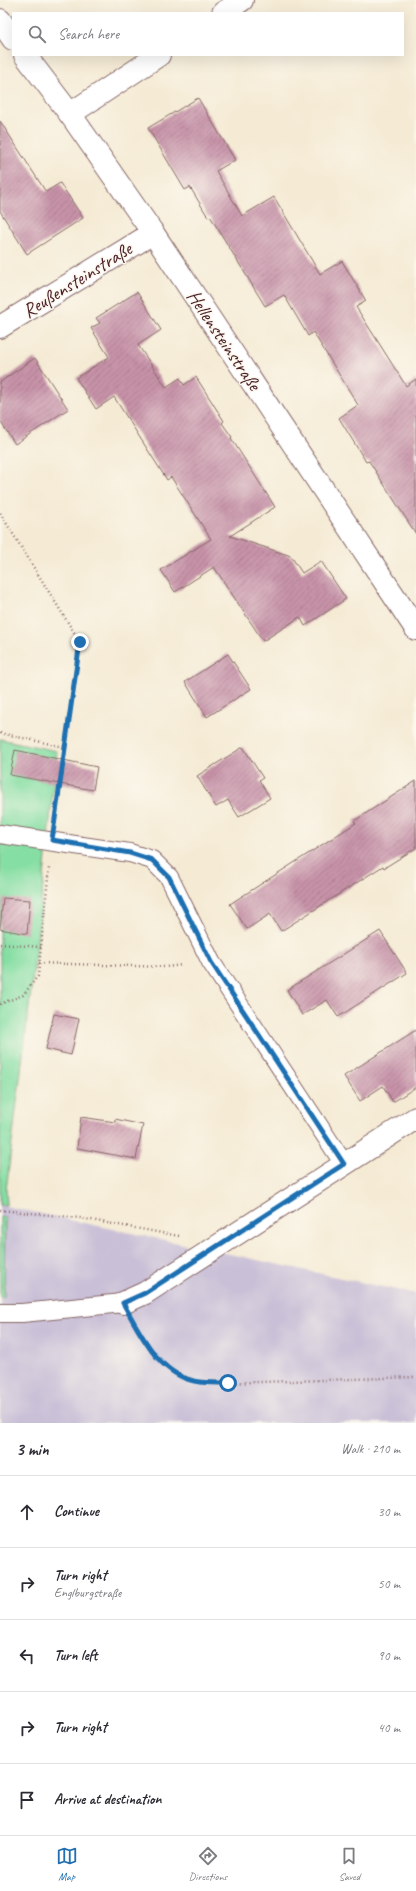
<!DOCTYPE html>
<html lang="en">
<head>
<meta charset="utf-8">
<style>
  body { margin:0; font-family:Caveat,sans-serif; background:#f7f7f7; color:#2b2b33 }
  .stop { position:absolute; width:12px; height:12px; margin:-9px; border:3px solid #1f6fb2; border-radius:50%; background:#fff }
  .stop.end { background:#1f6fb2; border-color:#fff; box-shadow:0 1px 4px #0008 }
  .list { margin:0; padding:0; list-style:none }
  h2 { display:flex; justify-content:space-between; align-items:center; height:52px; margin:0; padding:0 16px; font-size:17px }
  h2 small { font-size:13px; font-weight:400; color:#7c7c81 }
  .list li { display:grid; grid-template-columns:26px 1fr auto; gap:12px; align-items:center; box-sizing:border-box; height:72px; padding:0 16px; border-top:1px solid #e1e1e2 }
  .list b { display:block; font-size:15px; white-space:nowrap }
  .list p { margin:0; font-size:13px; white-space:nowrap; color:#7c7c81 }
  .list em { font-size:13px; font-style:normal; color:#7c7c81 }
  .icon { flex:none; width:22px; height:22px; fill:none; stroke:currentColor; stroke-width:2; stroke-linecap:round; stroke-linejoin:round }
  .map { position:relative; flex:none; width:416px; height:1423px; overflow:hidden }
  .search { position:absolute; background:#fff; box-shadow:0 4px 16px #0002; left:12px; right:12px; top:12px; height:44px; display:flex; align-items:center; gap:10px; box-sizing:border-box; padding:0 14px; border-radius:0px; color:#7c7c81; font-size:15px }
  .sheet { height:412px; background:#fff }
  nav { display:flex; justify-content:space-around; align-items:center; box-sizing:border-box; height:56px; border-top:1px solid #e1e1e2; background:#fff; font-size:11px; color:#7c7c81 }
  nav a { display:grid; justify-items:center; gap:2px }
  nav .on { color:#1f6fb2 }
  .map>svg:first-child { display:block }
  .railway { fill:#c9bfd7 }
  .grass { fill:url(#grass-tufts); stroke:#687e67 }
  .garden { fill:#85dea3; stroke:#687e67 }
  .building { fill:url(#building-hatch) }
  .lines { fill:none; stroke-linecap:round; stroke-linejoin:round }
  .service-casing { stroke:#866666; stroke-width:20 }
  .minor-casing { stroke:#866666; stroke-width:24 }
  .path { stroke:#866666; stroke-width:2.5; stroke-dasharray:1 3; stroke-linecap:butt }
  .service { stroke:#fff; stroke-width:18 }
  .minor { stroke:#fff; stroke-width:22 }
  .route { stroke:#1f6fb2; stroke-width:5 }
  .labels { text-anchor:middle; dominant-baseline:central; stroke-width:3; stroke-linejoin:round; paint-order:stroke }
  .street-label { font-size:20px; fill:#4a1f2b; stroke:#fbf7ec }
</style>
</head>
<body>
<div class="map">
<svg width="416" height="1423" viewBox="0 0 416 1423">
  <defs>
    <pattern id="grass-tufts" width="24" height="20" patternUnits="userSpaceOnUse"><rect width="24" height="20" fill="#85dea3"/><path d="M3 7l-1-3M5 7V3M7 7l1-3M15 17l-1-3M17 17v-4M19 17l1-3" fill="none" stroke="#74be8c"/></pattern>
    <pattern id="building-hatch" width="6" height="6" patternUnits="userSpaceOnUse"><rect width="6" height="6" fill="#c793a9"/><path d="M-1 1l2-2M0 6l6-6M5 7l2-2" fill="none" stroke="#a4778a"/></pattern>
  </defs>
  <rect width="100%" height="100%" fill="#fbf7ec"/>
  <filter id="ink" filterUnits="userSpaceOnUse"><feTurbulence type="fractalNoise" baseFrequency=".025" numOctaves="2"/><feDisplacementMap in="SourceGraphic" scale="8" xChannelSelector="R" yChannelSelector="G"/><feConvolveMatrix kernelMatrix="1 2 1 2 8 2 1 2 1" color-interpolation-filters="sRGB"/></filter>
  <filter id="wash" filterUnits="userSpaceOnUse"><feTurbulence type="fractalNoise" baseFrequency=".012" numOctaves="4" result="noise"/><feDisplacementMap in="SourceGraphic" scale="16" xChannelSelector="R" yChannelSelector="G"/><feGaussianBlur stdDeviation="0.9" result="paint"/><feColorMatrix in="noise" values="0 0 0 0 0 0 0 0 0 0 0 0 0 0 0 0 0 1.4 0 .05"/><feComposite in="paint" operator="in"/></filter>
  <g filter="url(#wash)">
    <rect width="100%" height="100%" fill="#f5ebd5"/>
    <!-- railway -->
    <path class="railway" d="M 0,1205 L 416,1294 L 416,1423 L 0,1423 Z"/>
    <!-- grass -->
    <path class="grass" d="M 0,1217 L 5,1217 L 4,1297 L 0,1297 Z"/>
    <!-- garden -->
    <path class="garden" d="M 0,739 L 57,751 L 37,943 L 6,1190 L 7,1205 L 0,1205 Z"/>
    <g id="blocks">
      <!-- building -->
      <g class="building">
        <path d="M 198,98 L 235,160 L 216,171 L 242,216 L 274,197 L 320,274 L 342,261 L 366,301 L 356,307 L 406,386 L 416,379 L 416,534 L 369,461 L 366,462 L 339,418 L 358,405 L 313,332 L 308,336 L 284,295 L 265,306 L 210,216 L 208,217 L 190,187 L 185,190 L 148,128 Z"/>
        <path d="M 0,121 L 46,192 L 60,183 L 83,218 L 27,254 L 0,211 Z"/>
        <path d="M 137,292 L 161,330 L 138,345 L 166,387 L 180,378 L 184,385 L 196,377 L 224,421 L 222,423 L 232,437 L 231,438 L 275,507 L 230,536 L 291,556 L 302,573 L 321,561 L 346,599 L 305,626 L 300,617 L 263,641 L 214,567 L 175,592 L 161,570 L 211,539 L 171,477 L 167,480 L 114,397 L 96,409 L 76,378 L 109,357 L 91,328 L 100,323 L 96,318 Z"/>
        <path d="M 35,358 L 68,409 L 15,444 L 0,421 L 0,382 Z"/>
        <path d="M 228,654 L 251,689 L 207,717 L 185,682 Z"/>
        <path d="M 243,747 L 263,778 L 259,780 L 270,798 L 239,817 L 228,800 L 216,807 L 197,776 Z"/>
        <path d="M 15,750 L 97,767 L 93,790 L 10,775 Z"/>
        <path d="M 416,781 L 416,848 L 384,868 L 383,866 L 281,931 L 270,914 L 247,929 L 230,904 L 356,823 L 354,821 Z"/>
        <path d="M 3,898 L 30,900 L 27,934 L 0,929 Z"/>
        <path d="M 380,931 L 407,973 L 338,1017 L 327,1000 L 302,1015 L 287,990 Z"/>
        <path d="M 54,1014 L 79,1019 L 71,1055 L 46,1049 Z"/>
        <path d="M 416,1030 L 416,1087 L 393,1102 L 383,1086 L 360,1101 L 344,1076 Z"/>
        <path d="M 81,1117 L 115,1122 L 115,1119 L 143,1125 L 136,1159 L 77,1148 Z"/>
      </g>
    </g>
  </g>
  <g filter="url(#ink)">
    <use href="#blocks" fill-opacity="0" stroke="#866666" stroke-width="1"/>
    <g class="lines">
      <defs>
        <g id="service">
          <path d="M 0,834 L 130,853 L 152,860 L 169,877 L 211,962 L 344,1164"/>
          <path d="M 0,1313 L 22,1313 L 123,1303"/>
        </g>
        <g id="minor">
          <path d="M 223,13 L 242,0"/>
          <path d="M 0,20 L 13,39"/>
          <path d="M 25,55 L 70,114 L 153,233 L 416,629"/>
          <path d="M 70,114 L 159,55"/>
          <path d="M 0,327 L 153,233"/>
          <path d="M 123,1303 L 145,1293 L 416,1118"/>
        </g>
      </defs>
      <!-- service casing -->
      <use href="#service" class="service-casing"/>
      <!-- minor casing -->
      <use href="#minor" class="minor-casing"/>
      <!-- path -->
      <g class="path">
        <path d="M 0,513 L 80,642 L 55,816"/>
        <path d="M 0,733 L 64,747"/>
        <path d="M 0,944 L 41,947"/>
        <path d="M 39,963 L 166,967 L 182,965"/>
        <path d="M 0,1004 L 23,995 L 38,976 L 49,868"/>
        <path d="M 0,1210 L 80,1218 L 179,1236"/>
        <path d="M 137,1327 L 152,1353 L 174,1373 L 199,1382 L 228,1383 L 416,1377"/>
      </g>
      <!-- service -->
      <use href="#service" class="service"/>
      <!-- minor -->
      <use href="#minor" class="minor"/>
    </g>
  </g>
  <g class="lines" filter="url(#ink)">
    <!-- route -->
    <path class="route" d="M 80,642 L 52,840 L 130,853 L 152,860 L 169,877 L 211,962 L 344,1164 L 145,1293 L 123,1303 C 141,1334 159,1377 200,1382 C 209,1383 219,1383 228,1383"/>
  </g>
  <g class="labels">
    <!-- street labels -->
    <g class="street-label">
      <text transform="translate(77 280) rotate(-32)">Reußensteinstraße</text>
      <text transform="translate(224 340) rotate(56)">Hellensteinstraße</text>
    </g>
  </g>
</svg>
<div class="stop" style="left:228px;top:1383px"></div>
<div class="stop end" style="left:80px;top:642px"></div>
<div class="search"><svg class="icon" aria-label="search" viewBox="0 0 24 24"><circle cx="10" cy="10" r="6"/><path d="M15 15l6 6"/></svg>Search here</div>
</div>
<section class="sheet">
<h2>3 min<small>Walk · 210 m</small></h2>
<ul class="list">
<li><svg class="icon" aria-label="ahead" viewBox="0 0 24 24"><path d="M12 20V5M6 11l6-6 6 6"/></svg><div><b>Continue</b></div><em>30 m</em></li>
<li><svg class="icon" aria-label="right" viewBox="0 0 24 24"><path d="M7 20v-9h11M14 6l5 5-5 5"/></svg><div><b>Turn right</b><p>Englburgstraße</p></div><em>50 m</em></li>
<li><svg class="icon" aria-label="left" viewBox="0 0 24 24"><path d="M17 20v-9H6M10 6l-5 5 5 5"/></svg><div><b>Turn left</b></div><em>90 m</em></li>
<li><svg class="icon" aria-label="right" viewBox="0 0 24 24"><path d="M7 20v-9h11M14 6l5 5-5 5"/></svg><div><b>Turn right</b></div><em>40 m</em></li>
<li><svg class="icon" aria-label="arrive" viewBox="0 0 24 24"><path d="M6 21V4h12l-3 4 3 4H6"/></svg><div><b>Arrive at destination</b></div></li>
</ul>
</section>
<nav>
<a class="on"><svg class="icon" aria-label="map" viewBox="0 0 24 24"><path d="M3 6l6-2 6 2 6-2v14l-6 2-6-2-6 2zM9 4v14M15 6v14"/></svg>Map</a>
<a><svg class="icon" aria-label="directions" viewBox="0 0 24 24"><path d="M12 3l9 9-9 9-9-9zM9 14v-3h6M13 9l2 2-2 2"/></svg>Directions</a>
<a><svg class="icon" aria-label="saved" viewBox="0 0 24 24"><path d="M7 4h10v16l-5-4-5 4z"/></svg>Saved</a>
</nav>
</body>
</html>
